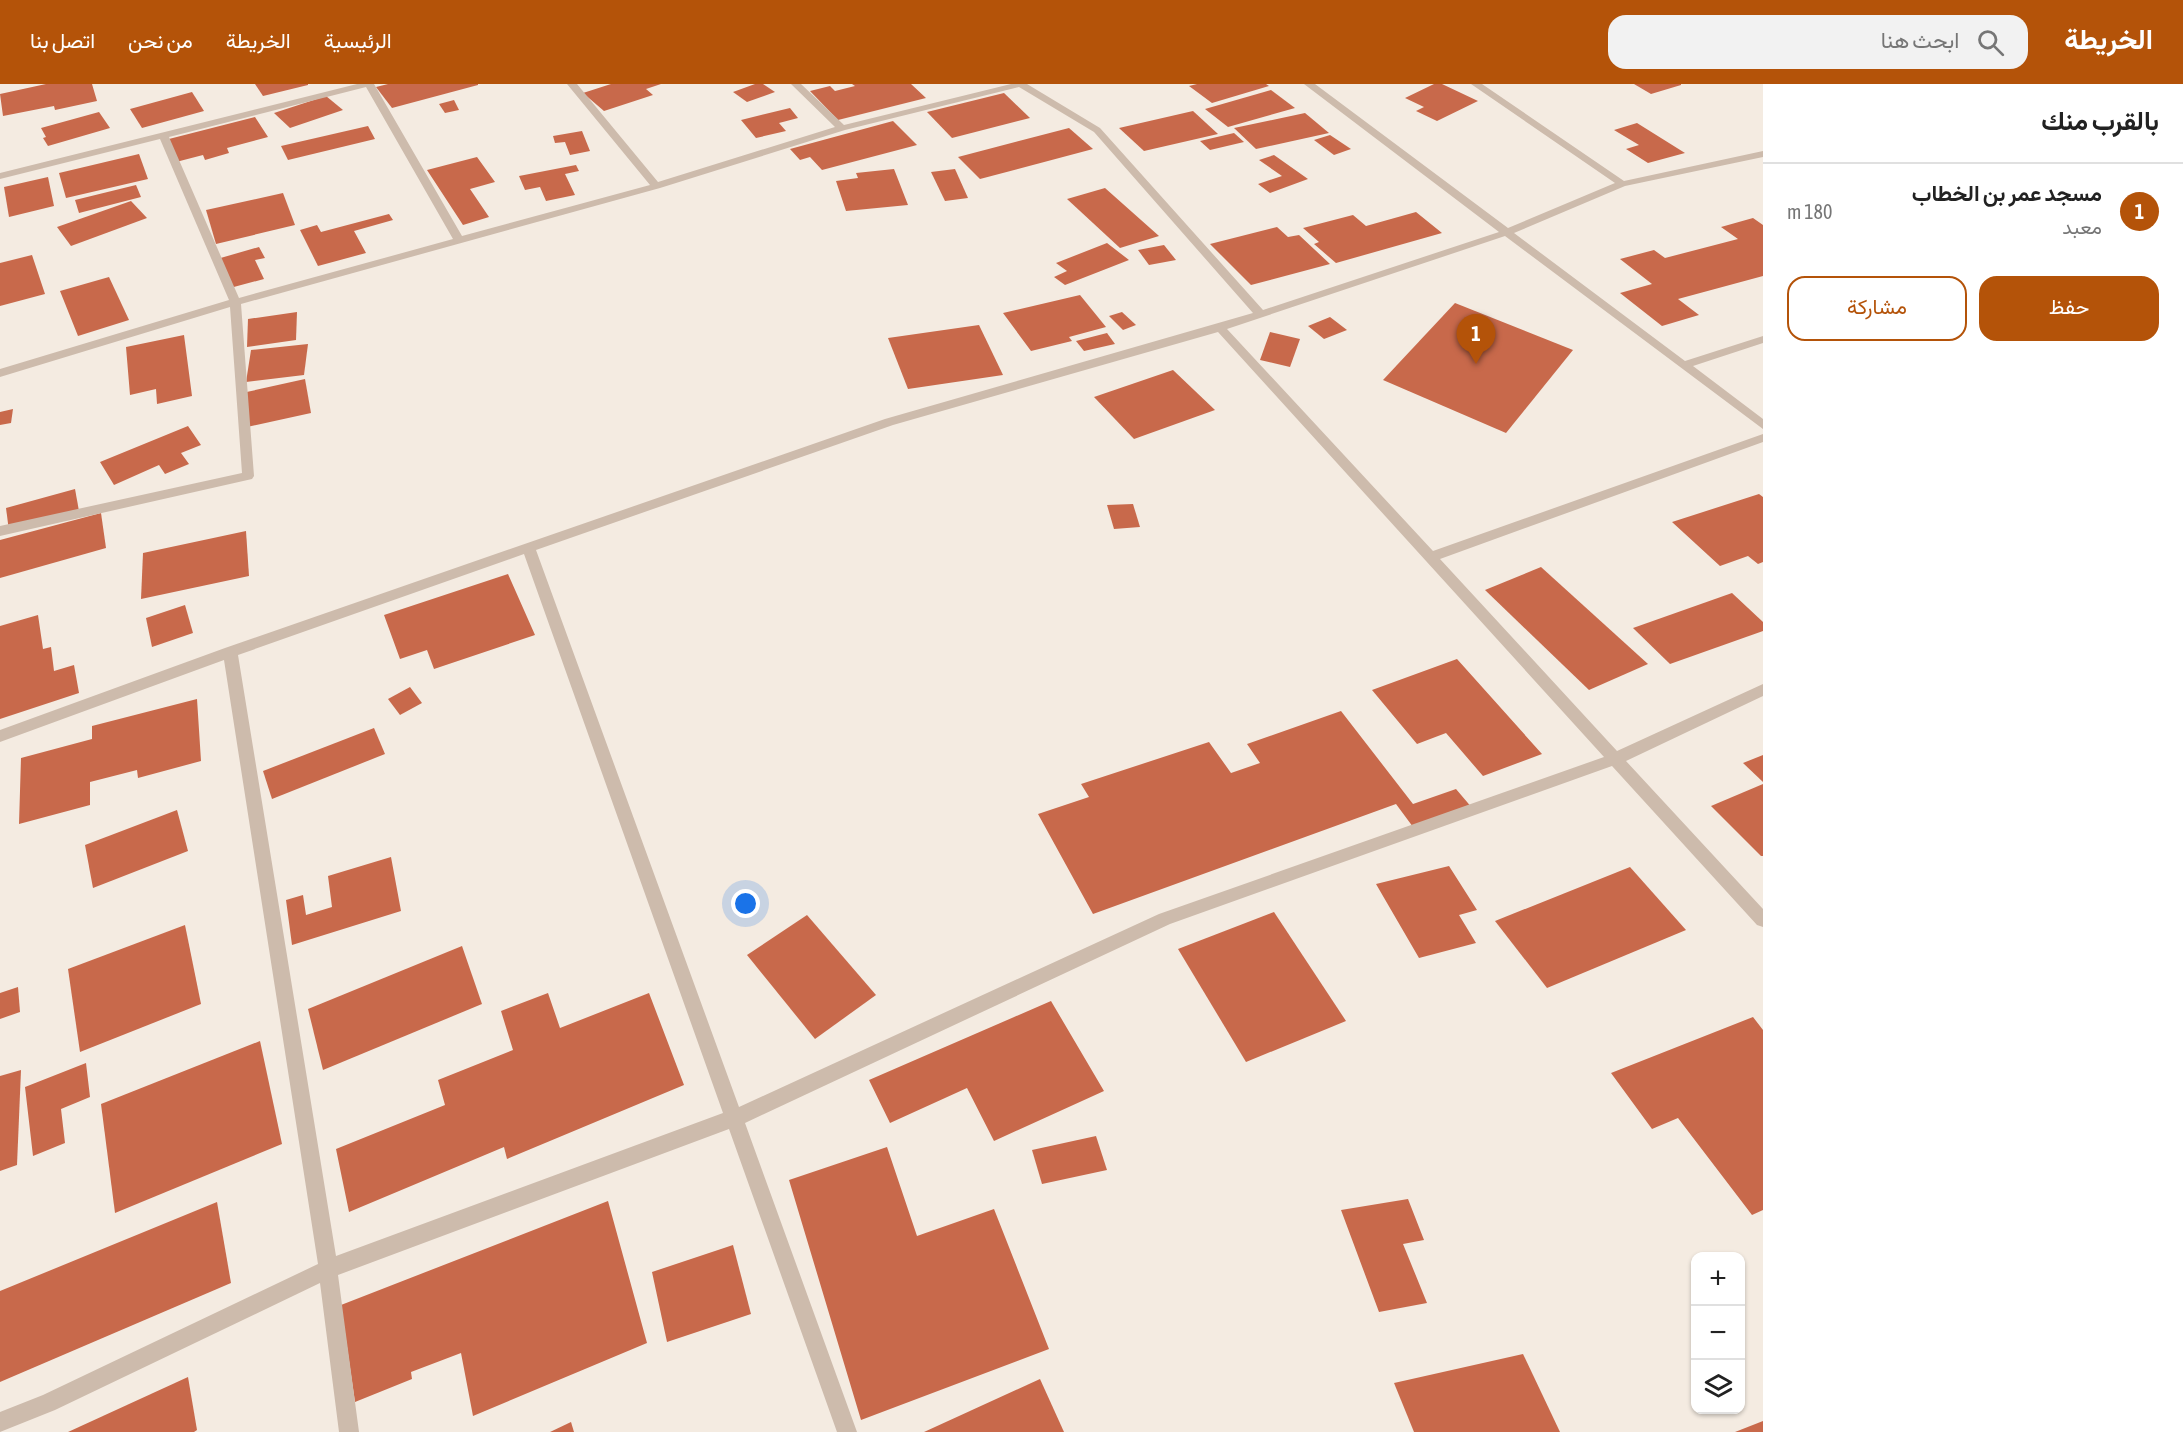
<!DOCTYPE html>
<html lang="ar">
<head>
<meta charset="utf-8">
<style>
  body { margin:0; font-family:"Asap Condensed",Vazirmatn,sans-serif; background:#f2f2f2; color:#222; direction:rtl }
  .controls { position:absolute; right:18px; bottom:18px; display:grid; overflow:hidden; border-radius:12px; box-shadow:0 2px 4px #0004 }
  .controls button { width:54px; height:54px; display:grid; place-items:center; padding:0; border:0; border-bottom:2px solid #e0e0e0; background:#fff; color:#222; font:30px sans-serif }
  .you { position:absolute; left:746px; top:820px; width:21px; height:21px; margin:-15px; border:4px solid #fff; border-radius:50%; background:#1a73e8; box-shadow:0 0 0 9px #1a73e833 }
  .badge { display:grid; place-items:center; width:39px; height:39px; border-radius:50%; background:#b45309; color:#fff; font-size:20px; font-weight:700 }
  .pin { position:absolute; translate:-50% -50px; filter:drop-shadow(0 2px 3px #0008) }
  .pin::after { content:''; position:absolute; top:32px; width:21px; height:18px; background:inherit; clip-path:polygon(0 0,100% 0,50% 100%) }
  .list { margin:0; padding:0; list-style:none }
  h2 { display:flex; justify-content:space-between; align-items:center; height:78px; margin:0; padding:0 24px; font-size:26px }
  h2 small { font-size:20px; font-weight:400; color:#767676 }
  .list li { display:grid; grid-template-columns:39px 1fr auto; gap:18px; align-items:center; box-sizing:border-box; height:96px; padding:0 24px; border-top:2px solid #e0e0e0 }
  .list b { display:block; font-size:22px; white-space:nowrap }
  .list p { margin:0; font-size:20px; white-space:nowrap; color:#767676 }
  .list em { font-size:20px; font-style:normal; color:#767676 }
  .actions { display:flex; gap:12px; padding:18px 24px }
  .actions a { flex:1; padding:14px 0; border:2px solid #b45309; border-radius:18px; text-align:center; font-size:21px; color:#b45309 }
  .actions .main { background:#b45309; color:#fff }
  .icon { flex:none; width:33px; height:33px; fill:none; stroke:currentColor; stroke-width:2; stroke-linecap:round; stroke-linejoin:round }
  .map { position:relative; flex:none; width:1763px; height:1348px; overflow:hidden; direction:ltr }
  header { display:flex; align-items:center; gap:36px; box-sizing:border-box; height:84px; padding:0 30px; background:#b45309; color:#fff }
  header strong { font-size:28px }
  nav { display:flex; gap:33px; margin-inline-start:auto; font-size:21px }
  .search { width:420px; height:54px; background:#f2f2f2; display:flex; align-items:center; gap:15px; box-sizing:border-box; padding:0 21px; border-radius:18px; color:#767676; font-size:22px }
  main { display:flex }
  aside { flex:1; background:#fff }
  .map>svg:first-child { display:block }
  .building { fill:#c8694b }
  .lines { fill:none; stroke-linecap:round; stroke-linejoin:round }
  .street { fill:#cdbbac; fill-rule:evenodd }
</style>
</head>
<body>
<header>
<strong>الخريطة</strong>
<div class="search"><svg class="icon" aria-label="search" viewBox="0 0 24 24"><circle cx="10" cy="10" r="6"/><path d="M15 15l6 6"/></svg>ابحث هنا</div>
<nav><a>الرئيسية</a><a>الخريطة</a><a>من نحن</a><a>اتصل بنا</a></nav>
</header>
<main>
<aside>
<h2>بالقرب منك<small></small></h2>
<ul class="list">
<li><span class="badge">1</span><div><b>مسجد عمر بن الخطاب</b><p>معبد</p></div><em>180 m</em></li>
</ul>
<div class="actions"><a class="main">حفظ</a><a>مشاركة</a></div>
</aside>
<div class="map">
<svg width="1763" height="1348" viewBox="0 0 1763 1348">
  <rect width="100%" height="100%" fill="#f4ebe1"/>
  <!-- building -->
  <g class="building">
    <path d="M 46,0 L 92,0 L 97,17 L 55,26 L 54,22 L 3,32 L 0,10 Z"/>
    <path d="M 255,0 L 308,0 L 308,1 L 263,12 Z"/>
    <path d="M 388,0 L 478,0 L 478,1 L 392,24 L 376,3 Z"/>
    <path d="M 611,0 L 661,0 L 646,5 L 653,11 L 604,27 L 583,9 Z"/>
    <path d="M 755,0 L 763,0 L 775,8 L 747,18 L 733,8 Z"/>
    <path d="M 852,0 L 911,0 L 926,14 L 838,36 L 810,7 L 830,2 L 835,7 L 855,2 Z"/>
    <path d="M 1197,0 L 1266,0 L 1269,2 L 1212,19 L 1189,2 Z"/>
    <path d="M 1434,0 L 1442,0 L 1478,17 L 1437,37 L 1416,27 L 1424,23 L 1405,14 Z"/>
    <path d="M 1634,0 L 1681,0 L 1681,1 L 1651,10 Z"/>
    <path d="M 1271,6 L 1295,24 L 1228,43 L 1205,25 Z"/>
    <path d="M 192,8 L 204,27 L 142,44 L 130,25 Z"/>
    <path d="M 1004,9 L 1030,34 L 952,54 L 927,28 Z"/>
    <path d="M 326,12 L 343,26 L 290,44 L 274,29 Z"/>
    <path d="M 454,16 L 459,26 L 445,29 L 439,20 Z"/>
    <path d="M 790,24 L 798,34 L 779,39 L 786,47 L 756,54 L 741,36 Z"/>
    <path d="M 1193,27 L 1218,50 L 1144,67 L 1119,44 Z"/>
    <path d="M 99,28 L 110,44 L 48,62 L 43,54 L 46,53 L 41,44 Z"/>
    <path d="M 1305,29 L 1329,49 L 1256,65 L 1234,44 Z"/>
    <path d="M 255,33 L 268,53 L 227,64 L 229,69 L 205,76 L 203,71 L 176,78 L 165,56 Z"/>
    <path d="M 893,37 L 917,61 L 822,86 L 810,73 L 800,76 L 790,65 Z"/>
    <path d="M 1637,39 L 1685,69 L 1648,79 L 1626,65 L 1639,61 L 1614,46 Z"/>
    <path d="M 368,42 L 375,55 L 288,76 L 281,62 Z"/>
    <path d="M 1069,44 L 1093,65 L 980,95 L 958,73 Z"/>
    <path d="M 582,47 L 590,67 L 570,71 L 565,58 L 555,59 L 553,52 Z"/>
    <path d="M 1234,49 L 1244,58 L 1210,66 L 1200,57 Z"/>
    <path d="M 1330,51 L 1351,65 L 1334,71 L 1314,56 Z"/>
    <path d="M 139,70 L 148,95 L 66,114 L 59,89 Z"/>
    <path d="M 1274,71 L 1308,95 L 1270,109 L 1258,100 L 1282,92 L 1259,76 Z"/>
    <path d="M 477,73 L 495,98 L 470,105 L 489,133 L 463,141 L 427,86 Z"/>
    <path d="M 576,81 L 579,87 L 565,90 L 575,111 L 546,117 L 540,103 L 525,106 L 519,92 Z"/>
    <path d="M 894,85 L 908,121 L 846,127 L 836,97 L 858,94 L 856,89 Z"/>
    <path d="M 955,85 L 968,114 L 945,117 L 931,88 Z"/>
    <path d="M 48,93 L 54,122 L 9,133 L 4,103 Z"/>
    <path d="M 136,101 L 141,113 L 79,129 L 75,116 Z"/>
    <path d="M 1105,104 L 1159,152 L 1120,164 L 1067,115 Z"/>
    <path d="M 283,109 L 295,141 L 216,160 L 206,126 Z"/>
    <path d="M 131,117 L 147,134 L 71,162 L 57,143 Z"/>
    <path d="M 1416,128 L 1442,149 L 1336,179 L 1314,160 L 1319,158 L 1303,144 L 1353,131 L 1366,142 Z"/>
    <path d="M 389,130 L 393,136 L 354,147 L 366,169 L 318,182 L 300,146 L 317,141 L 321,148 Z"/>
    <path d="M 1753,134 L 1763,141 L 1763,192 L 1678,215 L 1699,231 L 1662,242 L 1620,209 L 1652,200 L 1620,175 L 1654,166 L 1665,174 L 1738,155 L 1721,143 Z"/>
    <path d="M 1277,143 L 1288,153 L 1299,151 L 1330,180 L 1251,201 L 1210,160 Z"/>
    <path d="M 1107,159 L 1129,176 L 1065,201 L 1054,193 L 1067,187 L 1056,179 Z"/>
    <path d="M 1164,161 L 1176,176 L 1149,181 L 1138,166 Z"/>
    <path d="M 259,163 L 265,174 L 255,176 L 264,195 L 230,204 L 217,175 Z"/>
    <path d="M 32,171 L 45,210 L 0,222 L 0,179 Z"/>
    <path d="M 109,193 L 129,236 L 78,252 L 60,207 Z"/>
    <path d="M 1080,211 L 1106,243 L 1069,253 L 1072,257 L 1031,267 L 1003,229 Z"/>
    <path d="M 1455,219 L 1573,266 L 1506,349 L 1383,296 Z"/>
    <path d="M 297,228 L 296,256 L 247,263 L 248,235 Z"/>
    <path d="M 1122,228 L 1136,241 L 1123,246 L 1109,232 Z"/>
    <path d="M 1330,233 L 1347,246 L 1324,255 L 1308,242 Z"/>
    <path d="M 979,241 L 1003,291 L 908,305 L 888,254 Z"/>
    <path d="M 1270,248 L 1300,255 L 1290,283 L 1260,276 Z"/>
    <path d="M 1107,249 L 1115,260 L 1084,267 L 1076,257 Z"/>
    <path d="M 184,251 L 192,312 L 157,320 L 156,305 L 130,311 L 126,263 Z"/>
    <path d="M 308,260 L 304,291 L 246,298 L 251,266 Z"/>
    <path d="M 1173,286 L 1215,326 L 1134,355 L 1094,313 Z"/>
    <path d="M 305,295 L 311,329 L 247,343 L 242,309 Z"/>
    <path d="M 13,325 L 11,339 L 0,341 L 0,328 Z"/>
    <path d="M 188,342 L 201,361 L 181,369 L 189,380 L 165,390 L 159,381 L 114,401 L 100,378 Z"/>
    <path d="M 75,405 L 79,427 L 9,447 L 6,424 Z"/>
    <path d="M 1759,410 L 1763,413 L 1763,478 L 1758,480 L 1748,472 L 1720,482 L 1672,438 Z"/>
    <path d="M 1133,420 L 1140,443 L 1114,445 L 1107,421 Z"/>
    <path d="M 101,429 L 106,464 L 0,494 L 0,456 Z"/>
    <path d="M 246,447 L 249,492 L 141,515 L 143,469 Z"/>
    <path d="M 1541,483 L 1648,580 L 1589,606 L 1485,506 Z"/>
    <path d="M 508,490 L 535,551 L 434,585 L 427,566 L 400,575 L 384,531 Z"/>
    <path d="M 1732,509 L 1763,538 L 1763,547 L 1670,580 L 1633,544 Z"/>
    <path d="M 185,521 L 193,549 L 152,563 L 146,534 Z"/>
    <path d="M 38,531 L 43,565 L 51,563 L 54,587 L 74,581 L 79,609 L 0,635 L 0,542 Z"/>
    <path d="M 1457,575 L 1542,670 L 1483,692 L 1446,649 L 1417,660 L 1372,606 Z"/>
    <path d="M 410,603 L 422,619 L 400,631 L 388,615 Z"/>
    <path d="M 197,615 L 201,677 L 138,694 L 137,686 L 90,698 L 90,721 L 19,740 L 21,674 L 92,655 L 92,642 Z"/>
    <path d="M 1341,627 L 1413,720 L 1456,705 L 1473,725 L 1416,747 L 1396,720 L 1093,830 L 1038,730 L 1089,713 L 1081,700 L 1209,658 L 1231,689 L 1260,679 L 1247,660 Z"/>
    <path d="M 374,644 L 385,670 L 272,715 L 263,687 Z"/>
    <path d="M 1763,671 L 1763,698 L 1743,679 Z"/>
    <path d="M 1763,700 L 1763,772 L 1761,772 L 1711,722 Z"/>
    <path d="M 177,726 L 188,767 L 93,804 L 85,761 Z"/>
    <path d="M 391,773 L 401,827 L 292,861 L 286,816 L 303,811 L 306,831 L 332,823 L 328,792 Z"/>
    <path d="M 1449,782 L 1477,826 L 1459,831 L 1476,859 L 1419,874 L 1376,800 Z"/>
    <path d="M 1630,783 L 1686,846 L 1547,904 L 1495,837 Z"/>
    <path d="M 1274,828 L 1346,937 L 1246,978 L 1178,865 Z"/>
    <path d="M 807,831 L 876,911 L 815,955 L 747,871 Z"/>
    <path d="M 185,841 L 201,920 L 80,968 L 68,885 Z"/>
    <path d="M 462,862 L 482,920 L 323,986 L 308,925 Z"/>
    <path d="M 18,903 L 20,928 L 0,935 L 0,909 Z"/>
    <path d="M 548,909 L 560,944 L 649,909 L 684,1001 L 507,1075 L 504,1063 L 349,1128 L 336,1065 L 445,1021 L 438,996 L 513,966 L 501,927 Z"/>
    <path d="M 1051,917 L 1104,1007 L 994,1057 L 967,1004 L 890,1039 L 869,996 Z"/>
    <path d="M 1753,933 L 1763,946 L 1763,1126 L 1752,1131 L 1678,1034 L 1652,1045 L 1611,989 Z"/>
    <path d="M 260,957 L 282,1060 L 115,1129 L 101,1020 Z"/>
    <path d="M 86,979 L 90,1013 L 61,1025 L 65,1059 L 33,1072 L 25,1003 Z"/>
    <path d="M 21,986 L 17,1081 L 0,1087 L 0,992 Z"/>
    <path d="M 1096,1052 L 1107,1086 L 1042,1100 L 1032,1066 Z"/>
    <path d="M 887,1063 L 917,1152 L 994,1125 L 1049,1265 L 861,1336 L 789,1096 Z"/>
    <path d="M 1408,1115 L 1424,1156 L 1403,1160 L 1427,1219 L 1379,1228 L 1341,1126 Z"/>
    <path d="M 608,1117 L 647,1259 L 473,1332 L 461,1269 L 411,1288 L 412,1295 L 355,1318 L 341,1221 Z"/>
    <path d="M 217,1118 L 231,1199 L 0,1298 L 0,1207 Z"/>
    <path d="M 733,1161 L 751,1230 L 667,1258 L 652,1188 Z"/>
    <path d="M 1523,1270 L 1560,1348 L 1414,1348 L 1394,1299 Z"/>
    <path d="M 188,1293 L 197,1346 L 194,1348 L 68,1348 Z"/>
    <path d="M 1040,1295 L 1064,1348 L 924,1348 Z"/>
    <path d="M 1763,1337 L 1763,1348 L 1735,1348 Z"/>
    <path d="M 571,1338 L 574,1348 L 550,1348 Z"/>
  </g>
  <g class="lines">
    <!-- street -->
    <path class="street" d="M 357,0 L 374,0 L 462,152 L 650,101 L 567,0 L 577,0 L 658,98 L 835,43 L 791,0 L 801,0 L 844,41 L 1011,0 L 1027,0 L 1100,44 L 1263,226 L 1499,148 L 1304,0 L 1315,0 L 1508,144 L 1615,99 L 1471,0 L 1482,0 L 1624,97 L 1763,67 L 1763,73 L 1625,102 L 1514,149 L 1685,277 L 1763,252 L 1763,259 L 1693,282 L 1763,335 L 1763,345 L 1505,152 L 1227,245 L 1433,467 L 1763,350 L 1763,358 L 1440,475 L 1617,667 L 1763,600 L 1763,612 L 1626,677 L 1763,825 L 1763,843 L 1757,841 L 1612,682 L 1170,840 L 745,1039 L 857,1348 L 837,1348 L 729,1045 L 338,1191 L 359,1348 L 339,1348 L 320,1199 L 55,1326 L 0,1348 L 0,1328 L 43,1311 L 318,1180 L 224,576 L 0,658 L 0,646 L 225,564 L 885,335 L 1253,229 L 1094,48 L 1019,3 L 845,46 L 660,104 L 241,220 L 254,392 L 252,395 L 0,452 L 0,442 L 242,389 L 230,223 L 0,293 L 0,285 L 229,216 L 160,55 L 0,95 L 0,89 ZM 366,3 L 453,155 L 239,214 L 169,53 ZM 1218,248 L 1604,673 L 1159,830 L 739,1023 L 536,466 L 893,341 ZM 524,470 L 723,1029 L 336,1172 L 238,571 Z"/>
  </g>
</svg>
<div class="controls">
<button>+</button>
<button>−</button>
<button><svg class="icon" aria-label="layers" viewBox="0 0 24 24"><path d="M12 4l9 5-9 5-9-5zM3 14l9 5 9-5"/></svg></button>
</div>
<div class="you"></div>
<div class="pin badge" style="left:1476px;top:280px">1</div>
</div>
</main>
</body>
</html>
